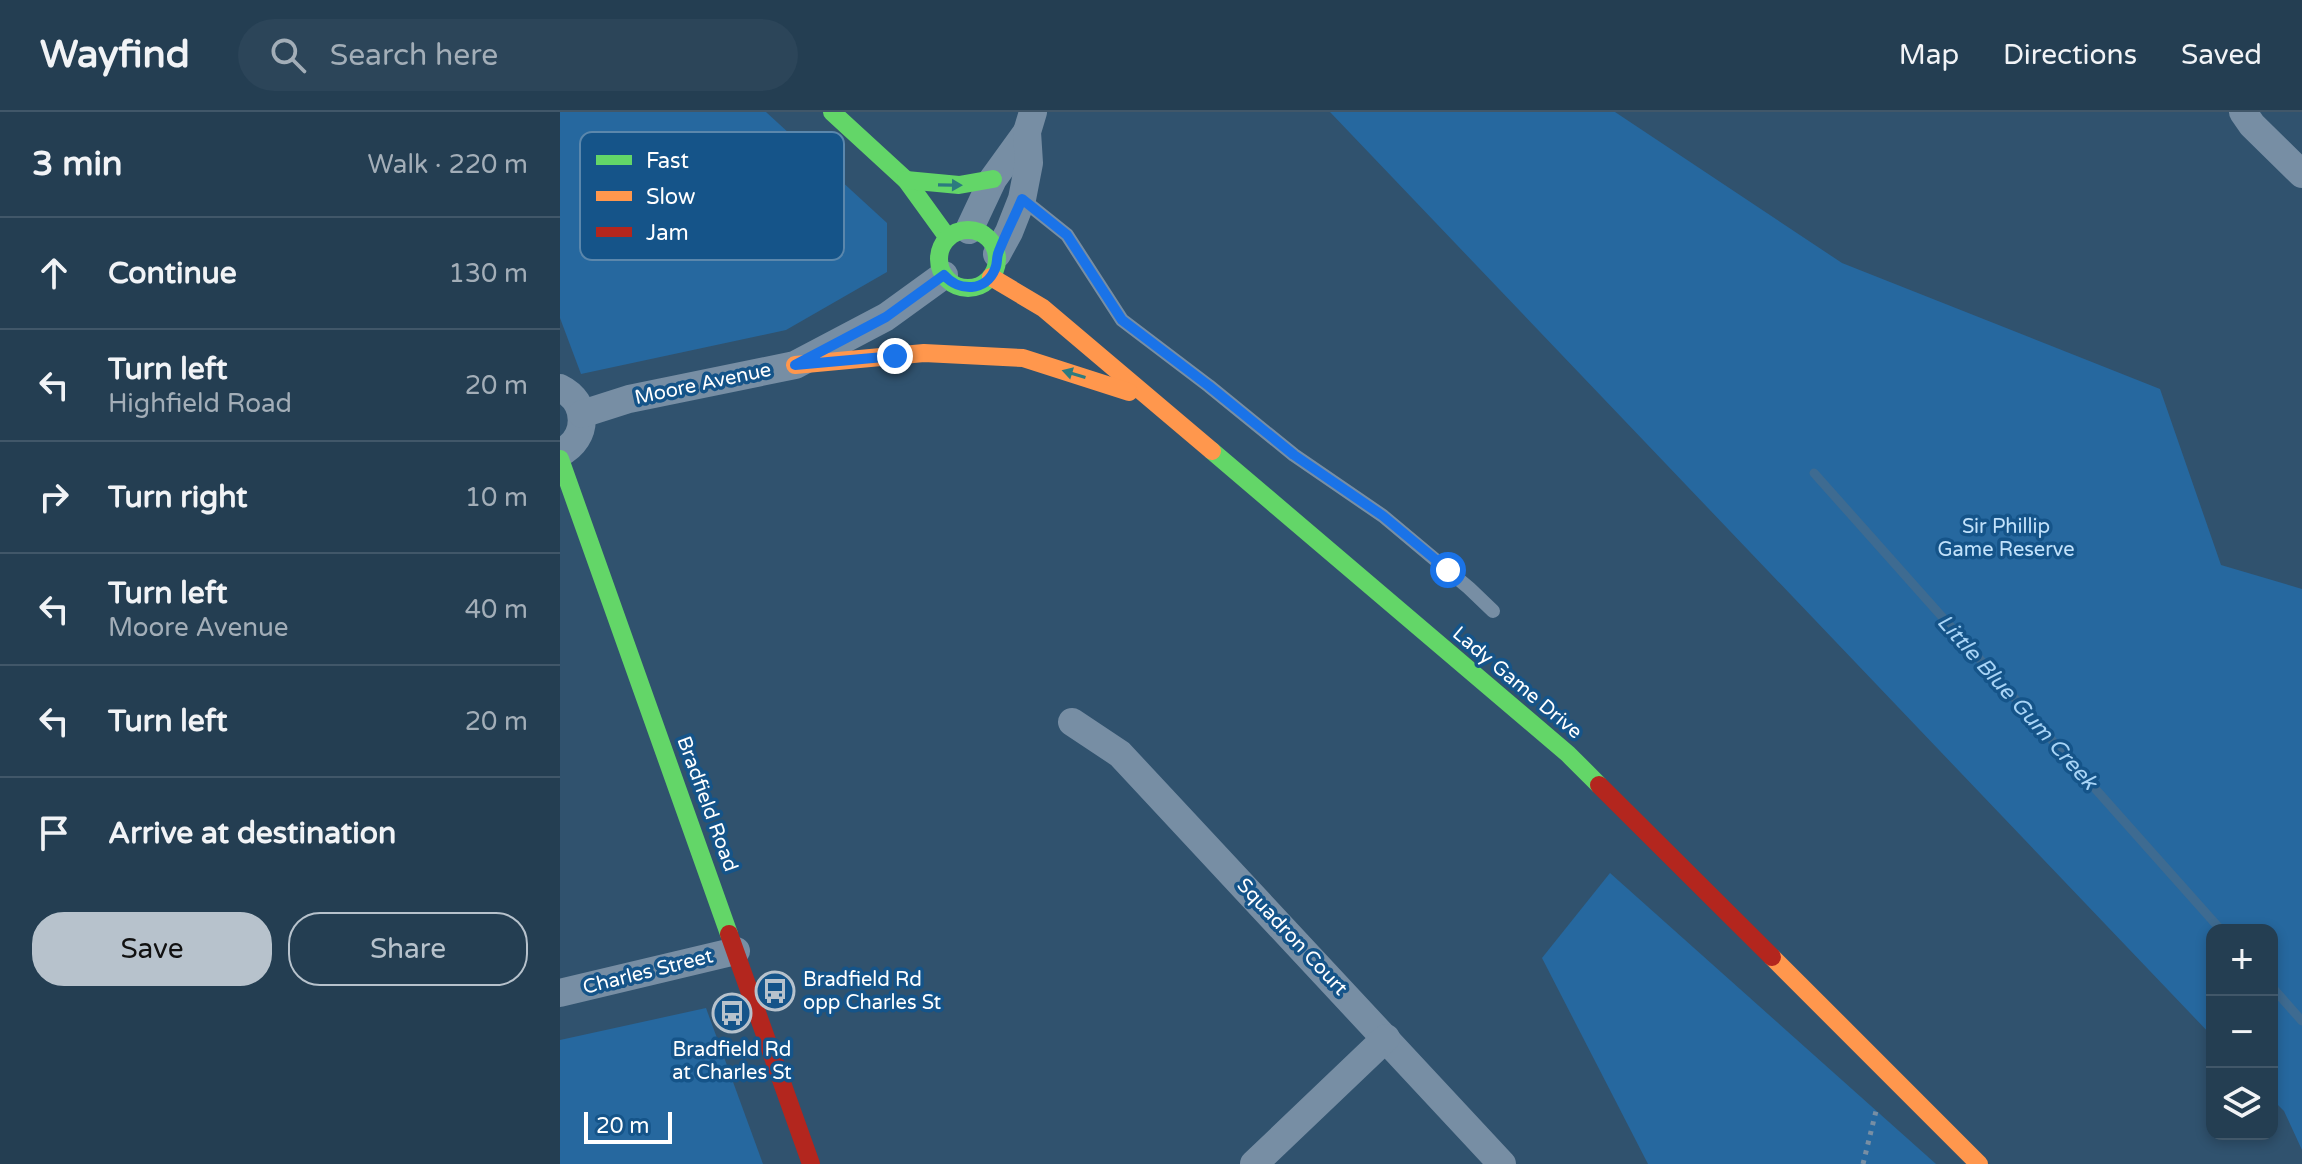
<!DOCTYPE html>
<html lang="en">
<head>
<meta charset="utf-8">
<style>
  body { margin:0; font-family:"Varela Round",sans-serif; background:#2c4559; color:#f1f3f6 }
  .controls { position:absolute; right:24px; bottom:24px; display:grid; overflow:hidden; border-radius:16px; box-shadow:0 4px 12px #0003 }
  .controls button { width:72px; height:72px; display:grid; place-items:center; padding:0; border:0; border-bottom:2px solid #415769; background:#243e52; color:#f1f3f6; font:40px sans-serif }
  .scale { position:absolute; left:24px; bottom:20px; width:88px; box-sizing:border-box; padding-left:8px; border:4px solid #fff; border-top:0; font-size:22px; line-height:28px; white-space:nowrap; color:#fff; -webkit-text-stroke:6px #155489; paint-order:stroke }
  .stop { position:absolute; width:24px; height:24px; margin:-18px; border:6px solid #1a73e8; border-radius:50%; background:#fff }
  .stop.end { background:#1a73e8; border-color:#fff; box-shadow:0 2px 8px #0008 }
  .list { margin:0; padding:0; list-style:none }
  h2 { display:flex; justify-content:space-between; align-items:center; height:104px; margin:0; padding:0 32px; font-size:34px }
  h2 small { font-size:26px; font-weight:400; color:#a3aeb8 }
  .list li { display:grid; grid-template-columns:52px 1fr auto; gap:24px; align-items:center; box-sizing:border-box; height:112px; padding:0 32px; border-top:2px solid #415769 }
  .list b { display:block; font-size:30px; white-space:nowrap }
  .list p { margin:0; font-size:26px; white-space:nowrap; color:#a3aeb8 }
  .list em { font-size:26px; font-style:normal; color:#a3aeb8 }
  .actions { display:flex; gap:16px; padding:24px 32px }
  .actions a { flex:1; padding:18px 0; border:2px solid #b7c2cc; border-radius:32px; text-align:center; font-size:28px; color:#b7c2cc }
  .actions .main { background:#b7c2cc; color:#111 }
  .icon { flex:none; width:44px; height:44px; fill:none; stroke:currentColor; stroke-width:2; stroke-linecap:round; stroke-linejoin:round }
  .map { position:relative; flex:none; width:1742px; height:1052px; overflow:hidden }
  header { display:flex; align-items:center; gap:48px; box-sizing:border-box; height:112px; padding:0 40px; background:#243e52; border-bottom:2px solid #415769 }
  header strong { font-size:38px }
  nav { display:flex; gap:44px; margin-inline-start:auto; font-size:28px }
  .search { width:560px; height:72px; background:#2c4559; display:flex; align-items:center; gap:20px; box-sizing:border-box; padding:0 28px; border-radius:44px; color:#a3aeb8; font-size:30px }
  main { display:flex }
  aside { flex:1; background:#243e52 }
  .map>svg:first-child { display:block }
  .green { fill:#26689f }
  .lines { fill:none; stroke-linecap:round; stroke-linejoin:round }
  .stream { stroke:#3e6b91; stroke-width:9 }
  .path { stroke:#778ea4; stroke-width:5; stroke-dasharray:4 6; stroke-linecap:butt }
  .lane { stroke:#778ea4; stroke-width:14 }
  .street { stroke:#778ea4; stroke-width:28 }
  .fast { stroke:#63d668; stroke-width:18 }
  .slow { stroke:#ff974d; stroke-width:18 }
  .jam { stroke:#b3261e; stroke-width:18 }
  .oneway { fill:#2c7b7f }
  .route { stroke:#1a73e8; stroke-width:10 }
  .labels { text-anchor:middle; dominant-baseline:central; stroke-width:7; stroke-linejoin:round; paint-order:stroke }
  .street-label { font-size:20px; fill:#fff; stroke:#155489 }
  .park-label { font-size:20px; fill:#c2e2fb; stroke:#155489 }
  .poi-label { font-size:20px; fill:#fff; stroke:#155489; text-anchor:start }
  .water-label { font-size:22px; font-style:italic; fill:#a8d4f6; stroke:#155489 }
  .key { fill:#155489; stroke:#5b87ac; stroke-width:2 }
  .key-label { font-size:22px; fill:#fff }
</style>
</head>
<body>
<header>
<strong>Wayfind</strong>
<div class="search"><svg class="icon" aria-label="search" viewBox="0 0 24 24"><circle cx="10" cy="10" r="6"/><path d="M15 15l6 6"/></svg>Search here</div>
<nav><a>Map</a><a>Directions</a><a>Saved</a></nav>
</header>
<main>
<aside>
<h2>3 min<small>Walk · 220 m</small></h2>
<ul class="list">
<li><svg class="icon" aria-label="ahead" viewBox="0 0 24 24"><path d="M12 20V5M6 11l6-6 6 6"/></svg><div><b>Continue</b></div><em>130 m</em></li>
<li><svg class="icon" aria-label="left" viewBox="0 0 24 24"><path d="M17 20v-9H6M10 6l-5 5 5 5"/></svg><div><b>Turn left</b><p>Highfield Road</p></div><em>20 m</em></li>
<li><svg class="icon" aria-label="right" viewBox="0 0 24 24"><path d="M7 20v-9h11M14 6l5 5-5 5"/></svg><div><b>Turn right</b></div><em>10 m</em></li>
<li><svg class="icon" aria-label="left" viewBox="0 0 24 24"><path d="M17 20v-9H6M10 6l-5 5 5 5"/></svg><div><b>Turn left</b><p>Moore Avenue</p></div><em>40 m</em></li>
<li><svg class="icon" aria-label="left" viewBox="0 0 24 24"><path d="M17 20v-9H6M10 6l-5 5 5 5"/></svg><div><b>Turn left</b></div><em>20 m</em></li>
<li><svg class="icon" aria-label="arrive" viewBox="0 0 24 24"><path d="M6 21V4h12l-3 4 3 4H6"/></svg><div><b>Arrive at destination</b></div></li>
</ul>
<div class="actions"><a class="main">Save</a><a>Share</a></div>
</aside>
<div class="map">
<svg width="1742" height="1052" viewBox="0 0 1742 1052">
  <rect width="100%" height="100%" fill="#30526e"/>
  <!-- green -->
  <g class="green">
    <path d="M 0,0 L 206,0 L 327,111 L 327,160 L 226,218 L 21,262 L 0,206 Z"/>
    <path d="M 770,0 L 1055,0 L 1282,151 L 1600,277 L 1661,453 L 1742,477 L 1742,1038 L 1724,999 L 1712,987 L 1712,818 L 1652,818 L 1652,924 Z"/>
    <path d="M 1050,761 L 1376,1052 L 1088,1052 L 982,846 Z"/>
    <path d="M 146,896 L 203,1052 L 0,1052 L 0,928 Z"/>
  </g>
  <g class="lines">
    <!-- stream -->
    <g class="stream">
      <path d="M 1254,361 L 1661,818"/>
      <path d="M 1712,875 L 1742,909"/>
    </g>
    <!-- path -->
    <path class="path" d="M 1303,1052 L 1317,995"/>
    <!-- lane -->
    <path class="lane" d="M 462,87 L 507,123 L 562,208 L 649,274 L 734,343 L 823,404 L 909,476 L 933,499"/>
    <!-- street -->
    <g class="street">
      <path d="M 1683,0 L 1692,13 L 1742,62"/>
      <path d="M 409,118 L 433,67 L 467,20"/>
      <path d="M 437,142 L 449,120 L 462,87 L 469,51 L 467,20 L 473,0"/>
      <path d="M 0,276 C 29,290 29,326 0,341"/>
      <path d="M 22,302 L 69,287 L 235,253 L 326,205 L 384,163"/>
      <path d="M 512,610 L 560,642 L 942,1052"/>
      <path d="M 0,881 L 176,839"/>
      <path d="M 694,1052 L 826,926"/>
    </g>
    <!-- fast -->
    <g class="fast">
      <path d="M 272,0 L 346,68 L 388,126"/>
      <path d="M 346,68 L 399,73 L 433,67"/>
      <circle cx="408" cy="147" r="29"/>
      <path d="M 652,339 L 1008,642 L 1039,673"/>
      <path d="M 0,347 L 169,822"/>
    </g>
    <!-- slow -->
    <g class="slow">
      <path d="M 431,165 L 483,196 L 652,339"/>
      <path d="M 235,253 L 364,241 L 463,246 L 569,280"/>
      <path d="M 1212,845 L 1419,1052"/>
    </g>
    <!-- jam -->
    <g class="jam">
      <path d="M 1039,673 L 1212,845"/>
      <path d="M 169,822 L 251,1052"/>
    </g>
  </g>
  <!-- one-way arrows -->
  <defs><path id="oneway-solid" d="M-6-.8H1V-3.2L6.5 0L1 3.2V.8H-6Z" transform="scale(2)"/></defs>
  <g class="oneway">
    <use href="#oneway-solid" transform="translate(390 73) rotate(1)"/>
    <use href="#oneway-solid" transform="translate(514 262) rotate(-163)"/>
  </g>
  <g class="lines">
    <!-- route -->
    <path class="route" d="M 335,244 L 235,253 L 326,205 L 384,163 C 399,180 426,180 435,157 C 438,151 436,145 439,139 C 446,121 455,104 462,87 L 507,123 L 562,208 L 649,274 L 734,343 L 823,404 L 888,458"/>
  </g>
  <!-- icons -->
  <defs>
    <symbol id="bus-ring" viewBox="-11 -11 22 22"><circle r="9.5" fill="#155489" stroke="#b7c2cc" stroke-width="1.5"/><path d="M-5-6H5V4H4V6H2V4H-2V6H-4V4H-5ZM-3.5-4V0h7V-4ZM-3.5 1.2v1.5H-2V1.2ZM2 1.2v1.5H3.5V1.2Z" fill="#b7c2cc"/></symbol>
  </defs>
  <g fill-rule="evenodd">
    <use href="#bus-ring" x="193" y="857" width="44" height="44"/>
    <use href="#bus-ring" x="150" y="879" width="44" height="44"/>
  </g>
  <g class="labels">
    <!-- street labels -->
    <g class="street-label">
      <text transform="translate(143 272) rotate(-12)">Moore Avenue</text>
      <text transform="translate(957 571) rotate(40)">Lady Game Drive</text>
      <text transform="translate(147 692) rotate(70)">Bradfield Road</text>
      <text transform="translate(732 825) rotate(47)">Squadron Court</text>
      <text transform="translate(88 860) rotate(-14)">Charles Street</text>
    </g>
    <!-- park labels -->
    <g class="park-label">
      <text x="1446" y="415">Sir Phillip<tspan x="1446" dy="23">Game Reserve</tspan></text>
    </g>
    <!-- poi labels -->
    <g class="poi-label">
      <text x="243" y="868">Bradfield Rd<tspan x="243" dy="23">opp Charles St</tspan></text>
      <text x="172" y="938" text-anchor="middle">Bradfield Rd<tspan x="172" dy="23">at Charles St</tspan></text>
    </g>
    <!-- water labels -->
    <g class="water-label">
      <text transform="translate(1457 590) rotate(48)">Little Blue Gum Creek</text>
    </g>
  </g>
  <!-- legend -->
  <rect x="20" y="20" width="264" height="128" rx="12" class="key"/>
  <rect x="36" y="43" width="36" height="10" fill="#63d668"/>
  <rect x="36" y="79" width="36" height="10" fill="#ff974d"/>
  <rect x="36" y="115" width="36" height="10" fill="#b3261e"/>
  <g class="key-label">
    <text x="86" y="56">Fast</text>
    <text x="86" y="92">Slow</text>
    <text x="86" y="128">Jam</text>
  </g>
</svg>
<div class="controls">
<button>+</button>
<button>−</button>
<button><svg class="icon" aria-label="layers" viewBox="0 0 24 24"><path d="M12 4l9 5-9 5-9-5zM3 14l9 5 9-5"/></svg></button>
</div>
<div class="scale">20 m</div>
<div class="stop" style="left:888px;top:458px"></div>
<div class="stop end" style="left:335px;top:244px"></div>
</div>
</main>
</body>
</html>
